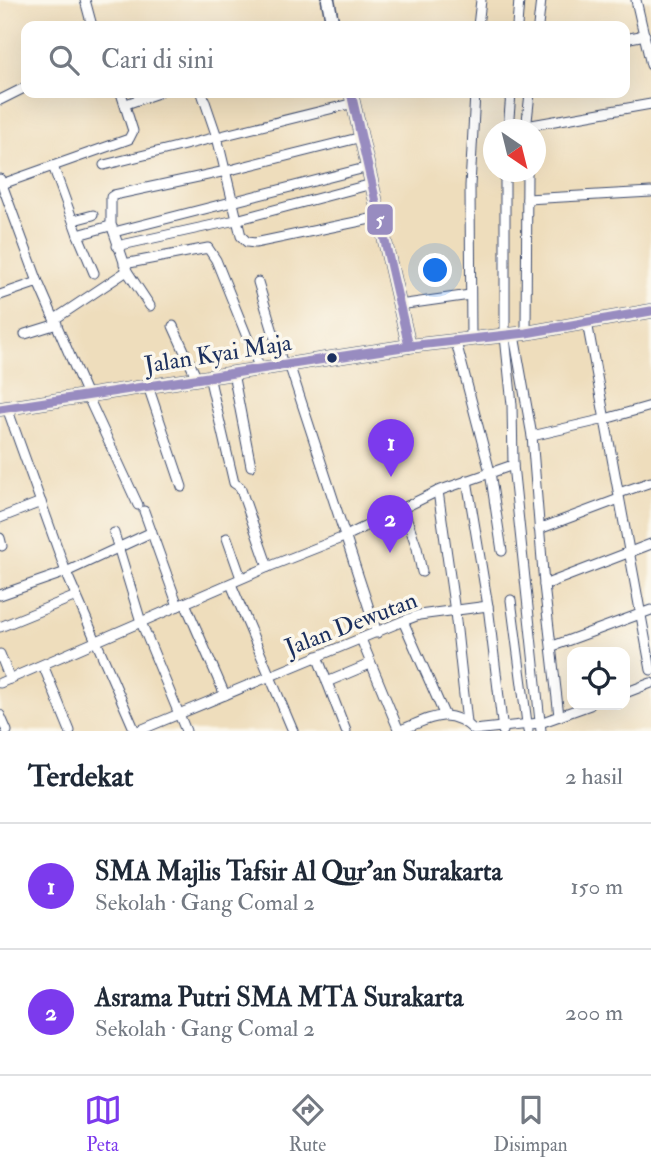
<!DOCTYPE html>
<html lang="id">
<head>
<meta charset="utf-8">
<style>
  body { margin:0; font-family:"IM FELL Double Pica",serif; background:#f2f2f3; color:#1f2937 }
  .controls { position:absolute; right:21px; bottom:21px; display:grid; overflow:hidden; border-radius:14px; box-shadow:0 7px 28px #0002 }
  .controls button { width:63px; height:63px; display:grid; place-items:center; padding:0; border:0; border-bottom:2px solid #e0e1e3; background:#fff; color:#1f2937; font:35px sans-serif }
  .compass { position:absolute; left:483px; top:119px; width:63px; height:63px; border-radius:50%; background:#fff; box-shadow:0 7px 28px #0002; rotate:145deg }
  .you { position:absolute; left:436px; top:271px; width:24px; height:24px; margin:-18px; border:5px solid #fff; border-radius:50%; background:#1a73e8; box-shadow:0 0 0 10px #1a73e833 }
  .badge { display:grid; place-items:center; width:46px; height:46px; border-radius:50%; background:#7c3aed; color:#fff; font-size:23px; font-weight:700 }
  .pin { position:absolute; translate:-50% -58px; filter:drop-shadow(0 2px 4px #0008) }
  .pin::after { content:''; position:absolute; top:37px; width:24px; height:21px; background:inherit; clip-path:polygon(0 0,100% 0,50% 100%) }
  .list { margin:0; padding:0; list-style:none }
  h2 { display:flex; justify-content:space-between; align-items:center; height:91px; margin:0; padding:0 28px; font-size:30px }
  h2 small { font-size:23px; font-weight:400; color:#747a83 }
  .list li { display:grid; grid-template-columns:46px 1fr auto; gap:21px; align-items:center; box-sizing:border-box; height:126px; padding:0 28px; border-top:2px solid #e0e1e3 }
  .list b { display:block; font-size:26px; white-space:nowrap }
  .list p { margin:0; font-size:23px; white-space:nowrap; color:#747a83 }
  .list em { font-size:23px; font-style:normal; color:#747a83 }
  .icon { flex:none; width:38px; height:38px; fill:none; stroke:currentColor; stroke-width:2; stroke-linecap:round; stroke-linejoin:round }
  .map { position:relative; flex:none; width:651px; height:731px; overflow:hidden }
  .search { position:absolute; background:#fff; box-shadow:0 7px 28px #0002; left:21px; right:21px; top:21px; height:77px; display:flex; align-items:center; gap:18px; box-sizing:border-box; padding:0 24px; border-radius:14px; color:#747a83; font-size:26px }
  .sheet { height:343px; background:#fff }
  nav { display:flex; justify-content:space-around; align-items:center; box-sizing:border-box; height:98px; border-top:2px solid #e0e1e3; background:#fff; font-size:19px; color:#747a83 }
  nav a { display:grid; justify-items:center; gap:4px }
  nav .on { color:#7c3aed }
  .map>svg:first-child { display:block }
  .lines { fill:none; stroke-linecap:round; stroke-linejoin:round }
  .minor-casing { stroke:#3b496c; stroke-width:11 }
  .tertiary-casing { stroke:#3b496c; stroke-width:15 }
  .secondary-casing { stroke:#3b496c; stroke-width:15 }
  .minor { stroke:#fff; stroke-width:9 }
  .tertiary { stroke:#fff; stroke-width:12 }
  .secondary { stroke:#fff; stroke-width:12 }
  .bus-1-casing { stroke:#fbf7ec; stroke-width:14 }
  .bus-1 { stroke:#988cc0; stroke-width:9 }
  .bus-dot { fill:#1b2f5e; stroke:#fbf7ec; stroke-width:2.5 }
  .labels { text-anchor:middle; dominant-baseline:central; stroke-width:7; stroke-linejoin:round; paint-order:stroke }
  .street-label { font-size:24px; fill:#1b2f5e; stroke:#fbf7ec }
  .line-badge { stroke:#fbf7ec; stroke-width:2.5 }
  .badge-label { font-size:19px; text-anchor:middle; font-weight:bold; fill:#fff }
</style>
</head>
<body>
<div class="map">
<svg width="651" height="731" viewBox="0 0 651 731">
  <rect width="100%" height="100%" fill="#fbf7ec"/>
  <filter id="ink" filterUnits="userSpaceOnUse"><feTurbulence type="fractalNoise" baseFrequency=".0143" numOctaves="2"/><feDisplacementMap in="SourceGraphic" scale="14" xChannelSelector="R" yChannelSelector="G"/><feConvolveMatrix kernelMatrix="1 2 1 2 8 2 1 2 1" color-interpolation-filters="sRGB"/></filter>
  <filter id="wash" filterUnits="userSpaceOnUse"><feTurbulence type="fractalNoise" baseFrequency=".00686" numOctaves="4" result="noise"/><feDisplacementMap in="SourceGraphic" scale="28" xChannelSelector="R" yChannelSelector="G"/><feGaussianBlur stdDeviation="1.57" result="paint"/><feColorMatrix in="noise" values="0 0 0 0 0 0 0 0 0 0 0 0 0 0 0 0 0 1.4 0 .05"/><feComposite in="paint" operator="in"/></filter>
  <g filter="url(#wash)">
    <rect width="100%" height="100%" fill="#eeddbc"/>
  </g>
  <g filter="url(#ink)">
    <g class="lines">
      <defs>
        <g id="minor">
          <path d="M 85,0 L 92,26"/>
          <path d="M 636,0 L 651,65"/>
          <path d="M 478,26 L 481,0"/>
          <path d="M 517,26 L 519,0"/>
          <path d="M 538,26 L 541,0"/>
          <path d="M 625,39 L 645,35"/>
          <path d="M 202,93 L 217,137 L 241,236 L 247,242 L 255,243 L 380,217"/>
          <path d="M 0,100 L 26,87"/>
          <path d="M 126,104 L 158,93"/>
          <path d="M 526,126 L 651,104"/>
          <path d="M 508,130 L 511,93"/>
          <path d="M 526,130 L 530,93"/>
          <path d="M 104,165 L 354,103"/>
          <path d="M 53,166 L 78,235 L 110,226 L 112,227 L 127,271 L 150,306"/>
          <path d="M 505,172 L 505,336 L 512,405 L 513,465 L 541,731"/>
          <path d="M 0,179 L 38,282 L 87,395 L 138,505"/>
          <path d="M 2,184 L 129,139 L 133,131 L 121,93"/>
          <path d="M 527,199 L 651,192"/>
          <path d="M 74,220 L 93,215"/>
          <path d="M 111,226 L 111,197 L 114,195 L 226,171 L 362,137"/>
          <path d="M 114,232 L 369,167"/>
          <path d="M 78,235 L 94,273"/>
          <path d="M 117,246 L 236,220 L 372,184"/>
          <path d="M 124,264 L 208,248 L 216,260 L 260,369"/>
          <path d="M 258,282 L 283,365"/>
          <path d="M 0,295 L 38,282"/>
          <path d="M 399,305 L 470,295"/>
          <path d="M 55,319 L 127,271"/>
          <path d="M 587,322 L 651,670"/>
          <path d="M 173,326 L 197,379"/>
          <path d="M 526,333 L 527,172"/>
          <path d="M 25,334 L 57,324"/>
          <path d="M 514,335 L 532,436 L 544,585 L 559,716"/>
          <path d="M 471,340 L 470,186 L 475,93"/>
          <path d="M 456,342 L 490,472 L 502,551"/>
          <path d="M 289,364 L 377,633"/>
          <path d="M 233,373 L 251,466"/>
          <path d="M 209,376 L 234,483 L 240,487 L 268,567"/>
          <path d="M 148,386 L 182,487"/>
          <path d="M 7,408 L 66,572 L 135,731"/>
          <path d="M 532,436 L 605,419 L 651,406"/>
          <path d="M 467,480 L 488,606 L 503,731"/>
          <path d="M 438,491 L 455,612 L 467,723"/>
          <path d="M 619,493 L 651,482"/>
          <path d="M 403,508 L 417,548 L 422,572"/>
          <path d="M 144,511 L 178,606"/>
          <path d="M 0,518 L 41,502"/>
          <path d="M 539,529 L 619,499"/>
          <path d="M 114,533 L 141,622 L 186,731"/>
          <path d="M 0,538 L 2,546"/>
          <path d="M 227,538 L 241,578"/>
          <path d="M 231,584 L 293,731"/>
          <path d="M 544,585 L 651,544"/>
          <path d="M 0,595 L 66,572 L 152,532"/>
          <path d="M 511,600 L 528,731"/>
          <path d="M 185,603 L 225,695"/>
          <path d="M 403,621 L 444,714"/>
          <path d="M 0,627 L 76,596"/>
          <path d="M 361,639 L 399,731"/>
          <path d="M 553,646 L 651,610"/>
          <path d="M 0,654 L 10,679"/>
          <path d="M 317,656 L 346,731"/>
          <path d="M 43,665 L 70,731"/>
          <path d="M 327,682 L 370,664"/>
          <path d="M 0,683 L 268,567 L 344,537 L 438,491 L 513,465"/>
          <path d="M 625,693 L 651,683"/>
          <path d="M 0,715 L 7,731"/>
          <path d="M 138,731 L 403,621 L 419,615 L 488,606"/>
          <path d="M 398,731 C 428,720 447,704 474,730 L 540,723 L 590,705"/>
        </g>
        <g id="tertiary">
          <path d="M 328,0 L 333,26"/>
          <path d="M 351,93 L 409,346"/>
        </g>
        <path id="secondary" d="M 0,409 L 409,346 L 526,333 L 651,311"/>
      </defs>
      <!-- minor casing -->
      <use href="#minor" class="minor-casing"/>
      <!-- tertiary casing -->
      <use href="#tertiary" class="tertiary-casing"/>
      <!-- secondary casing -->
      <use href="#secondary" class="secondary-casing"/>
      <!-- minor -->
      <use href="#minor" class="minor"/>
      <!-- tertiary -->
      <use href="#tertiary" class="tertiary"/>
      <!-- secondary -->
      <use href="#secondary" class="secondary"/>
      <defs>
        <g id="bus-1">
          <path d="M 351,93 L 409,346"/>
          <path d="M 0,409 L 409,346 L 526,333 L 651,311"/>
        </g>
      </defs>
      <!-- bus-1 casing -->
      <use href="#bus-1" class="bus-1-casing"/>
      <!-- bus-1 -->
      <use href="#bus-1" class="bus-1"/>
    </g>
  </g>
  <!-- markers -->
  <circle class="bus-dot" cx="332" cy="358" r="6"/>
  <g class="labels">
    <!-- street labels -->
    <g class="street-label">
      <text transform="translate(218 354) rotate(-9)">Jalan Kyai Maja</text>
      <text transform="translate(351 624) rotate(-21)">Jalan Dewutan</text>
    </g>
  </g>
  <rect class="line-badge" x="366" y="203" width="28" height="33" rx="7" fill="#988cc0"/>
  <g class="badge-label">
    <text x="380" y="226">5</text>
  </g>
</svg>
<div class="controls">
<button><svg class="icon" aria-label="locate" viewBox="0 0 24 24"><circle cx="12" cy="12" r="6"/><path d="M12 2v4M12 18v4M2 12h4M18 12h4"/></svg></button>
</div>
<svg class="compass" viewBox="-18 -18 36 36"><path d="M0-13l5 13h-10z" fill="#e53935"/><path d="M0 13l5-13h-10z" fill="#747a83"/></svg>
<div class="you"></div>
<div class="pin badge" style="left:391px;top:477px">1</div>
<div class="pin badge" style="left:390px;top:553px">2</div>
<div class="search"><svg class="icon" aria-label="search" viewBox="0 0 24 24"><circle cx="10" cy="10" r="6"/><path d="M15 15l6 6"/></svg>Cari di sini</div>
</div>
<section class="sheet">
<h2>Terdekat<small>2 hasil</small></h2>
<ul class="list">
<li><span class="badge">1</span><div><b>SMA Majlis Tafsir Al Qur'an Surakarta</b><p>Sekolah · Gang Comal 2</p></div><em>150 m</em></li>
<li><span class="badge">2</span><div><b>Asrama Putri SMA MTA Surakarta</b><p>Sekolah · Gang Comal 2</p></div><em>200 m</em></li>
</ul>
</section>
<nav>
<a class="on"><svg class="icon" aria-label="map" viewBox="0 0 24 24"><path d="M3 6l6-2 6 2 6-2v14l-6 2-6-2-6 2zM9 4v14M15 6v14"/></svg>Peta</a>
<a><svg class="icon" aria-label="directions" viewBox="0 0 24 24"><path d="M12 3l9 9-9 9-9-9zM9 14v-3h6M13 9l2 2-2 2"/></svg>Rute</a>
<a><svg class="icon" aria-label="saved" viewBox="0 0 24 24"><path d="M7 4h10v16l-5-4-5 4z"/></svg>Disimpan</a>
</nav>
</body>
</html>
